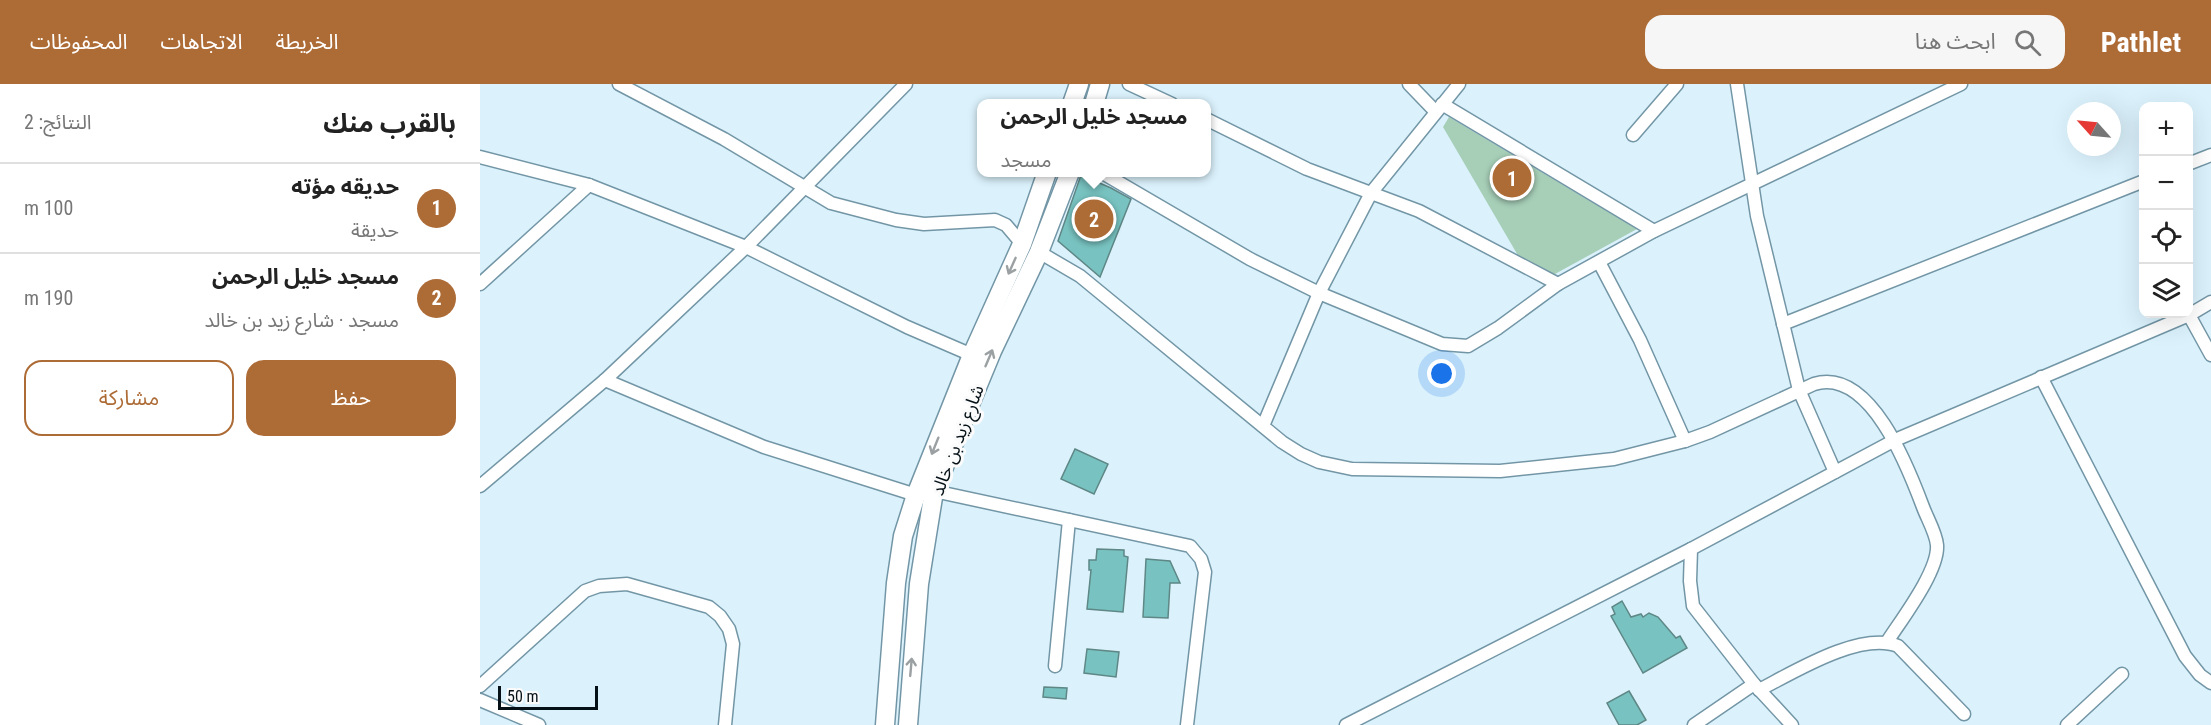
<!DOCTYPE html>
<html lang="ar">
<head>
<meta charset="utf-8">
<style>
  body { margin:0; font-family:"Roboto Condensed","Noto Sans Arabic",sans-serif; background:#f6f6f6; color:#222; direction:rtl }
  .controls { position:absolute; right:18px; top:18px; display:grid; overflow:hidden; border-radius:12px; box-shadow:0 6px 24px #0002 }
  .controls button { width:54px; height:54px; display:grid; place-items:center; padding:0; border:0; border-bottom:2px solid #e0e0e0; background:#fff; color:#222; font:30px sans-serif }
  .compass { position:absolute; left:1587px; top:18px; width:54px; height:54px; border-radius:50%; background:#fff; box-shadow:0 6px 24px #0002; rotate:297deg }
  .scale { position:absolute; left:18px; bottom:15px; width:100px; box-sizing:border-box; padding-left:6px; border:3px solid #051117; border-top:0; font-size:16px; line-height:21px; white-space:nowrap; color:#051117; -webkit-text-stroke:4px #fbfbfb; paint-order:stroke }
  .you { position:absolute; left:962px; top:290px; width:21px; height:21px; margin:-15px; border:4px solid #fff; border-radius:50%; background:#1a73e8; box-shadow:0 0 0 9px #1a73e833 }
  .badge { display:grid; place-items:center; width:39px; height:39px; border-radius:50%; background:#ad6b36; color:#fff; font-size:20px; font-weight:700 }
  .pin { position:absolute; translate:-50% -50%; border:3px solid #fff; box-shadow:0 2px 6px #0006 }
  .popup { position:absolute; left:497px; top:15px; width:234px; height:78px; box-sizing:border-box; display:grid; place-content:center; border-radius:12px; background:#fff; filter:drop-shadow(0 2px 4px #0005); font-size:20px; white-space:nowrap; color:#767676 }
  .popup b { font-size:22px; color:#222 }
  .popup::after { content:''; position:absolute; left:50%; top:100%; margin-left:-12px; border:12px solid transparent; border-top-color:#fff }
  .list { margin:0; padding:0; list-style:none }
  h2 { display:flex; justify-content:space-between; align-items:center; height:78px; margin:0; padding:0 24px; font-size:26px }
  h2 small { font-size:20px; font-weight:400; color:#767676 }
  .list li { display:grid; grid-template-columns:39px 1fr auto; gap:18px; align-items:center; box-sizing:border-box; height:90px; padding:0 24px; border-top:2px solid #e0e0e0 }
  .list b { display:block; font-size:22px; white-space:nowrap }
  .list p { margin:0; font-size:20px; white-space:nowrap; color:#767676 }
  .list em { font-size:20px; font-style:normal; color:#767676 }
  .actions { display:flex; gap:12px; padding:18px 24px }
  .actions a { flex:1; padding:14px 0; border:2px solid #ad6b36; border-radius:18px; text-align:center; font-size:21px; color:#ad6b36 }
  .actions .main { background:#ad6b36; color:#fff }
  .icon { flex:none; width:33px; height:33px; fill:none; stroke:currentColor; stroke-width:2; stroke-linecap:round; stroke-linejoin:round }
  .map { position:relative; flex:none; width:1731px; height:641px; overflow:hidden; direction:ltr }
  header { display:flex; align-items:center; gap:36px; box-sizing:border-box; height:84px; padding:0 30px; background:#ad6b36; color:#fff }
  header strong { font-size:28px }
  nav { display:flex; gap:33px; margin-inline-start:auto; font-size:21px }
  .search { width:420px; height:54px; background:#f6f6f6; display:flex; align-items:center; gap:15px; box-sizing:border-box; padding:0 21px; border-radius:18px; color:#767676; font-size:22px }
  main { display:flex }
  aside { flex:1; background:#fff }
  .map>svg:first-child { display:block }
  .green { fill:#a7cfb8 }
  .building { fill:#78c3c1; stroke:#5e8786; stroke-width:1.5 }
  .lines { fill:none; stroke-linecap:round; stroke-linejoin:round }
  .street-casing { stroke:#7396a6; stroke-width:15 }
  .secondary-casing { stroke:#7396a6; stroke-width:21 }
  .street { stroke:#fff; stroke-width:12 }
  .secondary { stroke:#fff; stroke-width:18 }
  .oneway { stroke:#9ba0a2 }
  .labels { text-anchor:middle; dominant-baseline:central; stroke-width:6; stroke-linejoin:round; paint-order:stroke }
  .street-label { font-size:18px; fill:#051117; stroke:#fbfbfb }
</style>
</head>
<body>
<header>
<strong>Pathlet</strong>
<div class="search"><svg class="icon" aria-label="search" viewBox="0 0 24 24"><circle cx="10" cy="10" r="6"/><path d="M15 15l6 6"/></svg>ابحث هنا</div>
<nav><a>الخريطة</a><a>الاتجاهات</a><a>المحفوظات</a></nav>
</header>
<main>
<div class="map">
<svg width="1731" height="641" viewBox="0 0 1731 641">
  <rect width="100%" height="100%" fill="#dbf2fc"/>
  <!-- green -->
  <path class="green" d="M 969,33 L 1157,145 L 1075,190 L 1066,189 L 1040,175 L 963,43 Z"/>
  <!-- building -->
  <g class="building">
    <path d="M 601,91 L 631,104 L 651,115 L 620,193 L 578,157 Z"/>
    <path d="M 595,365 L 628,380 L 614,410 L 581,395 Z"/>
    <path d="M 617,465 L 644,466 L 644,472 L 648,473 L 643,528 L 607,525 L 611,486 L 609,486 L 609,476 L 616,476 Z"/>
    <path d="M 666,475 L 690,477 L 700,499 L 690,499 L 688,534 L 663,533 Z"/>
    <path d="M 1142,517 L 1151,533 L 1161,530 L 1163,533 L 1169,529 L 1178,533 L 1196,554 L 1200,552 L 1207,564 L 1163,589 L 1131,532 L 1135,530 L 1132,523 Z"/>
    <path d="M 607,565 L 639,568 L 636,593 L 604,589 Z"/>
    <path d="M 564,603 L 587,604 L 586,615 L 563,613 Z"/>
    <path d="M 1149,607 L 1166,636 L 1157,641 L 1139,641 L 1127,619 Z"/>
  </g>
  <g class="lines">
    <defs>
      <g id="street">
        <path d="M 139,0 L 244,55 L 351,119 L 416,136 L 444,140 L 515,136 L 526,141 L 542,160"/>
        <path d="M 649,0 L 692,20"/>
        <path d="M 929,0 L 955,27"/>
        <path d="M 1257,0 L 1277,132 L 1319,306 L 1355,388"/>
        <path d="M 962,20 L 1174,147"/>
        <path d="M 726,35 L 827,85 L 939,127 L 1078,200"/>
        <path d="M 1153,51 L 1197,0"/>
        <path d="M 0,73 L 109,101 L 266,163 L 427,243 L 492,271"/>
        <path d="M 1708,80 L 1731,71"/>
        <path d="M 621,88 L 770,175 L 839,209 L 962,260 L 988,262 L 1018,244 L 1078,200 L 1174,147 L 1481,0"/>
        <path d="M 559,168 L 600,192 L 802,358 L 821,370 L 839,378 L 872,385 L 1020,387 L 1134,375 L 1205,357 L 1230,348 L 1334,300 C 1390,283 1428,383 1443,423 C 1447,434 1456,449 1457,461 C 1459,487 1421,536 1407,558"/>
        <path d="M 1119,178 L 1160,256 L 1205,357"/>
        <path d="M 0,200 L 109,101"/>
        <path d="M 1709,231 L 1731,271"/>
        <path d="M 1303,240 L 1664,97"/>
        <path d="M 1561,293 L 1705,572 L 1720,591 L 1731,599"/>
        <path d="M 125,296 L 284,363 L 436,411"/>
        <path d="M 783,342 L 839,209 L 891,109 L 979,0"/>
        <path d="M 0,402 L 125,296 L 266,163 L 426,0"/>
        <path d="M 454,407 L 710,462 L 721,475 L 725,488 L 707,641"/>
        <path d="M 575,582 L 589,436"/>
        <path d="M 0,602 L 105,507 L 119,502 L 147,500 L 229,523 L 240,532 L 249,545 L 253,560 L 245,641"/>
        <path d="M 1279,606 C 1314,588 1380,547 1418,562 L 1484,630"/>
        <path d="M 0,616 L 59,641"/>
        <path d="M 866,641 L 1211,465"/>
        <path d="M 1214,641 L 1274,600"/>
        <path d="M 1312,641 L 1274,600 L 1213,522 L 1210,497 L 1211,465 L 1415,356 L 1709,231 L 1731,218"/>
        <path d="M 1587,641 L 1642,590"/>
      </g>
      <g id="secondary">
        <path d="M 592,20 L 599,0"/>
        <path d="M 614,20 L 620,0"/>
        <path d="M 405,641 L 416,499 L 423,452 L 436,411 L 492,271 L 542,160 L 567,88"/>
        <path d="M 428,641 L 439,500 L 454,407 L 512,267 L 559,168 L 590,88"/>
      </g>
    </defs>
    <!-- street casing -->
    <use href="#street" class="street-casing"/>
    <!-- secondary casing -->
    <use href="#secondary" class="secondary-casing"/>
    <!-- street -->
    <use href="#street" class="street"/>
    <!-- secondary -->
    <use href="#secondary" class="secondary"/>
  </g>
  <!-- one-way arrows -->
  <defs><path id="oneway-shaft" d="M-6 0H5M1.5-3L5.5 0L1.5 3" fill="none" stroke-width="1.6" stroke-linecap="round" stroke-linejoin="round" transform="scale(1.5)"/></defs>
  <g class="oneway">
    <use href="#oneway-shaft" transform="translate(532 182) rotate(114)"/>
    <use href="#oneway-shaft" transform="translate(509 274) rotate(-67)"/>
    <use href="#oneway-shaft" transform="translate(455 362) rotate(112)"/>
    <use href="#oneway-shaft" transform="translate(431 583) rotate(-85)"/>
  </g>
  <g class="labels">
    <!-- street labels -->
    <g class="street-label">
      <text transform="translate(477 356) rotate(-69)">شارع زيد بن خالد</text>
    </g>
  </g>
</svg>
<div class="controls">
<button>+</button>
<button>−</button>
<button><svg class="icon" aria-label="locate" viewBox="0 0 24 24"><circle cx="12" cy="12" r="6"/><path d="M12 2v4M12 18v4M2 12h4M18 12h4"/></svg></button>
<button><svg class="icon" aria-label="layers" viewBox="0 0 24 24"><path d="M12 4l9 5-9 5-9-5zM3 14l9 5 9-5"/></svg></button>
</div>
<svg class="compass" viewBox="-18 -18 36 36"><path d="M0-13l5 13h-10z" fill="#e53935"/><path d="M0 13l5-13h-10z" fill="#767676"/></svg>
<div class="scale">50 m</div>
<div class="you"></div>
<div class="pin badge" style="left:1032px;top:94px">1</div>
<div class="pin badge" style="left:614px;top:135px">2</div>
<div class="popup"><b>مسجد خليل الرحمن</b>مسجد</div>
</div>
<aside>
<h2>بالقرب منك<small>النتائج: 2</small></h2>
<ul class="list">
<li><span class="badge">1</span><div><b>حديقه مؤته</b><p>حديقة</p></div><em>100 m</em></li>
<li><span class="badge">2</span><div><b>مسجد خليل الرحمن</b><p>مسجد · شارع زيد بن خالد</p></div><em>190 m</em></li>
</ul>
<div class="actions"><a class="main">حفظ</a><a>مشاركة</a></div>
</aside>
</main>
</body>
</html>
